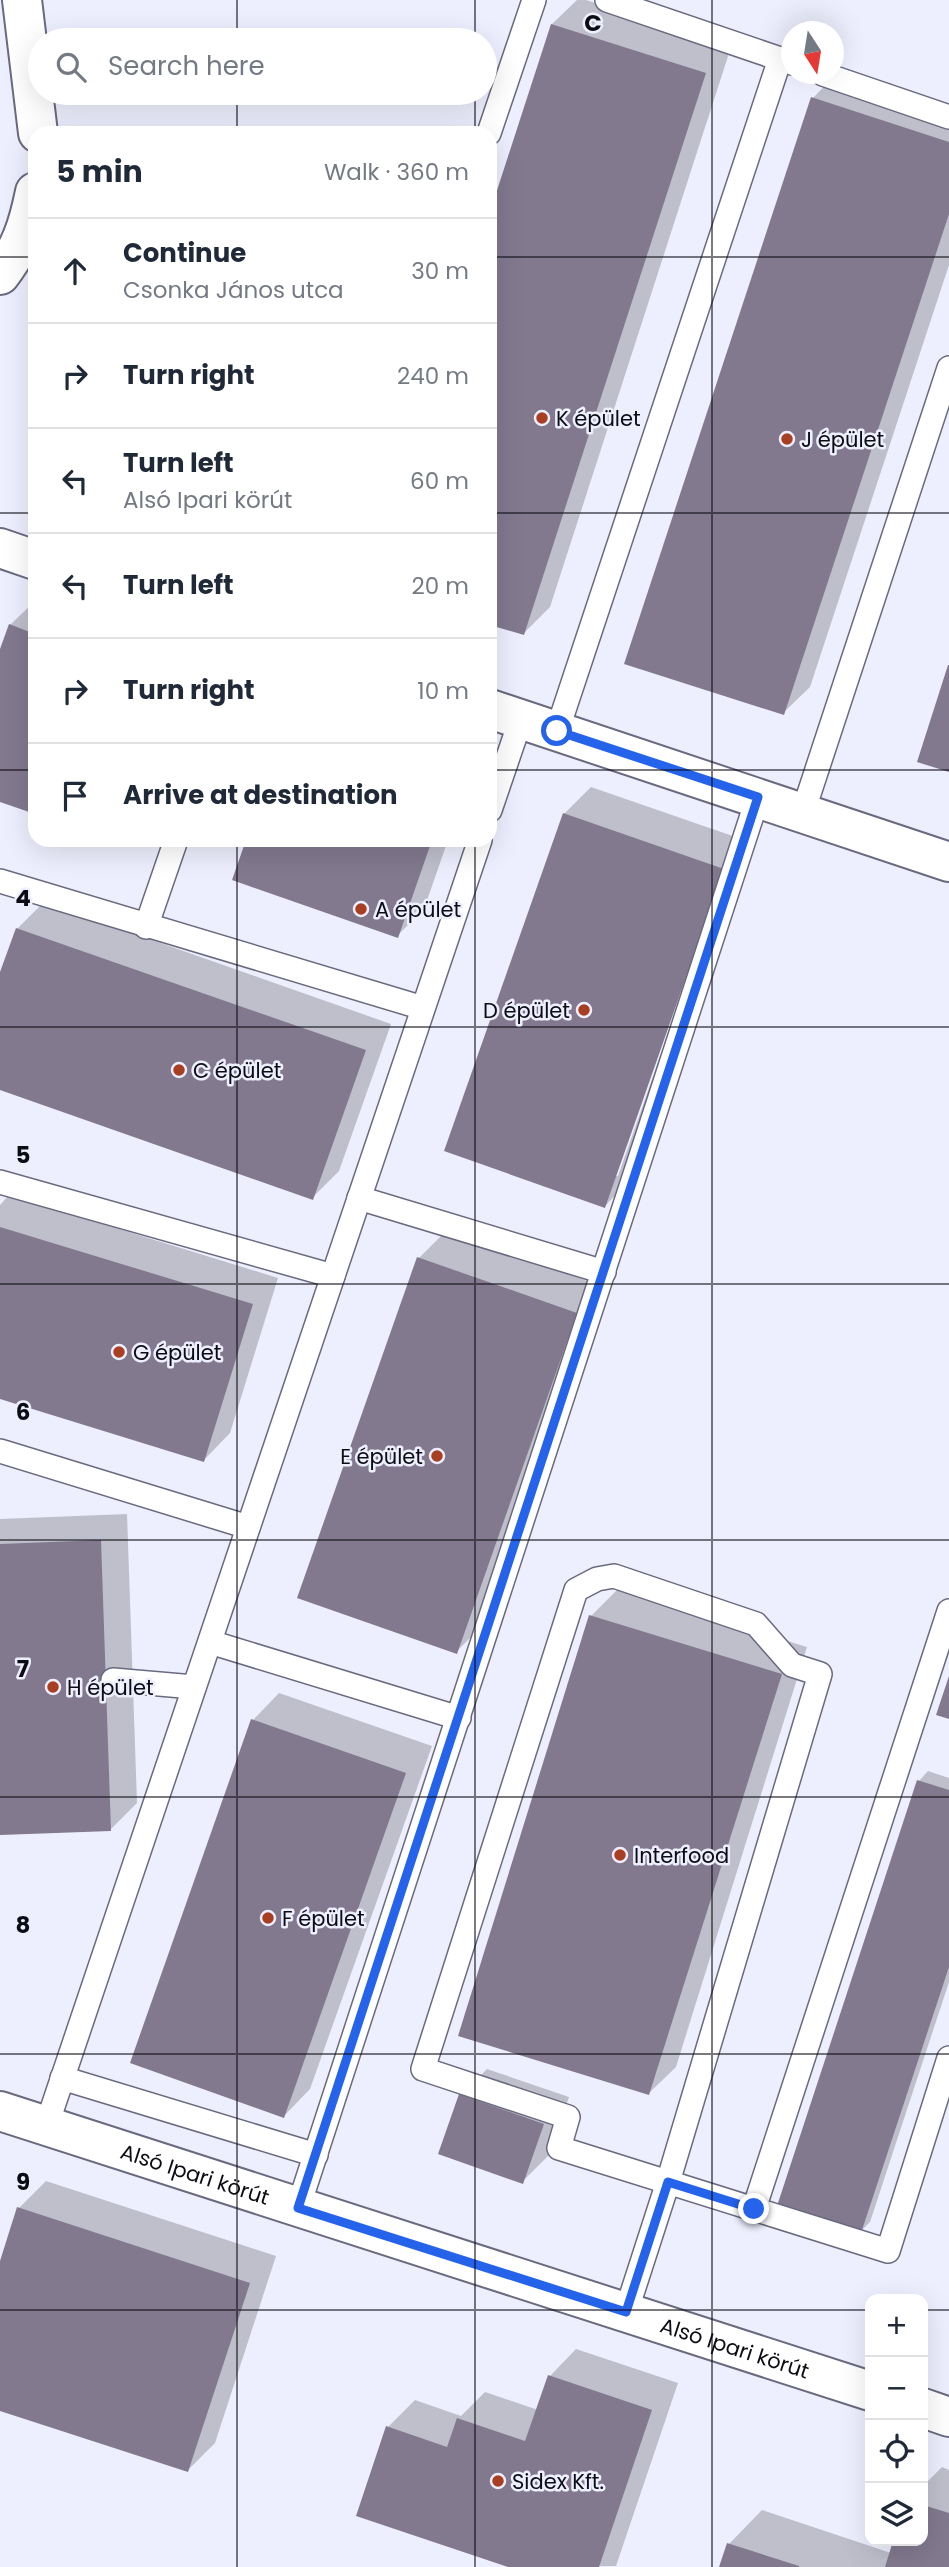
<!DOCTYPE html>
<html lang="en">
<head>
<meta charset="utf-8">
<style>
  body { margin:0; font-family:Poppins,sans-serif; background:#f2f2f3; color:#1f2937 }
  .controls { position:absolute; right:21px; bottom:21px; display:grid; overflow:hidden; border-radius:14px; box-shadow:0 7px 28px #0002 }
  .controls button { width:63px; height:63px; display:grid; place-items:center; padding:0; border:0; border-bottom:2px solid #e0e1e3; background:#fff; color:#1f2937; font:35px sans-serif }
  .compass { position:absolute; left:781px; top:21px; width:63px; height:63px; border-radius:50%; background:#fff; box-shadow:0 7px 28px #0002; rotate:168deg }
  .stop { position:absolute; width:21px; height:21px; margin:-16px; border:5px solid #2563eb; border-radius:50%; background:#fff }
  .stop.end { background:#2563eb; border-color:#fff; box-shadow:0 2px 7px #0008 }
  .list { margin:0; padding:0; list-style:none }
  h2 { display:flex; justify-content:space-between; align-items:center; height:91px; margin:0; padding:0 28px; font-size:30px }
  h2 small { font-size:23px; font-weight:400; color:#747a83 }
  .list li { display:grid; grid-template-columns:46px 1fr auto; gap:21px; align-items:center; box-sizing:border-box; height:105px; padding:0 28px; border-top:2px solid #e0e1e3 }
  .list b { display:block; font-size:26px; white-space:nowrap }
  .list p { margin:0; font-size:23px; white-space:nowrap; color:#747a83 }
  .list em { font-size:23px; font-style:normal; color:#747a83 }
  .icon { flex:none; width:38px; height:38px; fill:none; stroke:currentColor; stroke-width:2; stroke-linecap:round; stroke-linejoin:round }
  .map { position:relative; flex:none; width:949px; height:2567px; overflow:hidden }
  .search { position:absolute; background:#fff; box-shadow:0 7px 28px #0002; left:28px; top:28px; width:469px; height:77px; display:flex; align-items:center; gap:18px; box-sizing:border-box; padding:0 24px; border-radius:38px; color:#747a83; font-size:26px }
  .panel { position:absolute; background:#fff; box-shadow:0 7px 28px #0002; left:28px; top:126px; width:469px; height:721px; border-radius:21px }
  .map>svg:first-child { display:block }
  .shadow { fill:#0003; fill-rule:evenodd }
  .building { fill:#82798f }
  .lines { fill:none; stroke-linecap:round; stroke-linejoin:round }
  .service-casing { stroke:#696a80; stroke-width:26 }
  .minor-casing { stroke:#696a80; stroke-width:42 }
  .service { stroke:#fff; stroke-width:23 }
  .minor { stroke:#fff; stroke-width:38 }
  .route { stroke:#2563eb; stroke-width:9 }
  .grid { fill:none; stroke:#0c0c14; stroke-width:2; stroke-opacity:0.55 }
  .poi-dot { fill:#a83f23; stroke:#eeeffe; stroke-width:2.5 }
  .labels { text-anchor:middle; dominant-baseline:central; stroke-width:5; stroke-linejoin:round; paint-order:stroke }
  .poi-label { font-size:21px; fill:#0c0c14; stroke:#eeeffe; text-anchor:start }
  .street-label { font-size:21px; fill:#0c0c14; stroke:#eeeffe }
  .grid-label { font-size:23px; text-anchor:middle; font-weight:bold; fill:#0c0c14; stroke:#eeeffe; stroke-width:5; stroke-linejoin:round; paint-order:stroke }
</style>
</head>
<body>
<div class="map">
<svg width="949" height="2567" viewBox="0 0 949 2567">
  <rect width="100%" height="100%" fill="#eeeffe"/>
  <!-- shadow -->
  <g class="shadow">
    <path d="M 577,0 L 586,0 L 731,47 L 550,607 L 524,633 L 490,623 L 490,218 L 552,24 Z"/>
    <path d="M 839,71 L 949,107 L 949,265 L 810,687 L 783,713 L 813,98 Z"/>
    <path d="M 35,601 L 35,813 L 0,800 L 0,654 L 10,625 Z"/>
    <path d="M 591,787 L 750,842 L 631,1179 L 605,1206 L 564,814 ZM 726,860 L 729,861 L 618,1176 L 614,1176 Z"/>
    <path d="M 113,840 L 135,840 L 129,846 Z"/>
    <path d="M 248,840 L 448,840 L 424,909 L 397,936 Z"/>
    <path d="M 44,902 L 391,1024 L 339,1171 L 312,1198 L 0,1088 L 0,977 L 17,929 Z"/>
    <path d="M 9,1195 L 278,1278 L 230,1433 L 204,1460 L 0,1397 L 0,1205 Z"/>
    <path d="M 445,1232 L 602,1286 L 483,1625 L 456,1652 L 419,1258 Z"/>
    <path d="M 127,1514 L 137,1803 L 110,1830 L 0,1834 L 0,1519 Z"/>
    <path d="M 618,1589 L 807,1647 L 676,2067 L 649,2093 L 591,1616 Z"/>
    <path d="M 279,1693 L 432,1746 L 310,2089 L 284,2116 L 253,1720 Z"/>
    <path d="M 928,1771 L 949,1778 L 949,1982 L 870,2222 L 861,2231 L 919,1781 Z"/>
    <path d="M 487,2069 L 569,2097 L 549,2155 L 522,2182 L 461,2095 Z"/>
    <path d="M 46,2181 L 276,2256 L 215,2443 L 188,2470 L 0,2409 L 0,2267 L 19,2208 Z"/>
    <path d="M 576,2349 L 678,2383 L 616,2566 L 513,2567 L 388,2427 L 415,2400 L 461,2416 L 485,2392 L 538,2410 L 550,2376 Z"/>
    <path d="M 942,2467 L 949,2470 L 949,2567 L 721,2567 L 729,2544 L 762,2510 L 891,2553 L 895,2541 L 923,2541 L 923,2486 Z"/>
  </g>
  <!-- building -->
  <g class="building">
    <path d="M 551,24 L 706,73 L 524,635 L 490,625 L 490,212 Z"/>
    <path d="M 811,97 L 949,142 L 949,214 L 784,715 L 624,664 Z"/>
    <path d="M 9,624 L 35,634 L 35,814 L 0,802 L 0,649 Z"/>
    <path d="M 948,665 L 949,665 L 949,772 L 917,762 Z"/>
    <path d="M 563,813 L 724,869 L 605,1208 L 444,1151 Z"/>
    <path d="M 246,840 L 432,840 L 398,938 L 232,880 Z"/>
    <path d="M 16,928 L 366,1050 L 313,1200 L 0,1090 L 0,972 Z"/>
    <path d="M 0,1227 L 253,1304 L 204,1462 L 0,1399 Z"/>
    <path d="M 417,1257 L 577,1313 L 457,1654 L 297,1598 Z"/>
    <path d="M 101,1540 L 111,1831 L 0,1835 L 0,1544 Z"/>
    <path d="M 589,1615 L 782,1674 L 649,2095 L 458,2036 Z"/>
    <path d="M 949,1676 L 949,1719 L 936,1715 Z"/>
    <path d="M 251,1719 L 406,1773 L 284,2118 L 130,2063 Z"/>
    <path d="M 917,1780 L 949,1790 L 949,1967 L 861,2233 L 777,2206 Z"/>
    <path d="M 459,2094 L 544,2124 L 523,2184 L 438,2154 Z"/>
    <path d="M 17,2207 L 250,2283 L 188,2472 L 0,2411 L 0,2261 Z"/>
    <path d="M 548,2375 L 652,2410 L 599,2567 L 508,2567 L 356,2516 L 386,2426 L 447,2447 L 457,2418 L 525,2441 Z"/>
    <path d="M 923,2505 L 949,2513 L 949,2567 L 885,2567 L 893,2541 L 923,2541 Z"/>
    <path d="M 727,2543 L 799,2566 L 799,2567 L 719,2567 Z"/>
  </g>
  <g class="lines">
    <defs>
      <g id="service">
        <path d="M 607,0 L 792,63"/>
        <path d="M 823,74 L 949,117"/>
        <path d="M 489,133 L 534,0"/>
        <path d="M 557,731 L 780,59"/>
        <path d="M 490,810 L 521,719"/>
        <path d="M 803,812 L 949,368"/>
        <path d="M 0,881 L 423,1008"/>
        <path d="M 146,927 L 176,840"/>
        <path d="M 0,1182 L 333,1276"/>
        <path d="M 359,1198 L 604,1272"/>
        <path d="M 0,1451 L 248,1527"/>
        <path d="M 210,1642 L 459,1718"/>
        <path d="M 113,1680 L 194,1687"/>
        <path d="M 62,2078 L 316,2155"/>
        <path d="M 46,2127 L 480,840"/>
        <path d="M 298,2208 L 758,797"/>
        <path d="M 754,2209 L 949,1611"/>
        <path d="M 626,2312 L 668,2182 L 820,1674 L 792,1665 L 756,1624 L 614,1576 L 597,1579 L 576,1590 L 423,2069 L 568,2117 L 559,2148 L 888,2251 L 949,2058"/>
      </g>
      <g id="minor">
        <path d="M 22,0 L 38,133"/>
        <path d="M 0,275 C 21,248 28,226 35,192"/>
        <path d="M 0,548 L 35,560"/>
        <path d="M 490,709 L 949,862"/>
        <path id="s1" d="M 0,2111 L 870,2391"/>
        <path d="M 923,2408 L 949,2417"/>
      </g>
    </defs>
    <!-- service casing -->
    <use href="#service" class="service-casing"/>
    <!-- minor casing -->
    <use href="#minor" class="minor-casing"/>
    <!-- service -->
    <use href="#service" class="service"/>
    <!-- minor -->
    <use href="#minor" class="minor"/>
  </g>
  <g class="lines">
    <!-- route -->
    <path class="route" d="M 557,731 L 758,797 L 298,2208 L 626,2312 L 668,2182 L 754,2209"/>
  </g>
  <!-- grid -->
  <path class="grid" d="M 237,0 L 237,40M 475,0 L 475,40M 712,0 L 712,2567M 237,93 L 237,133M 475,93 L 475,133M 0,257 L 35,257M 490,257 L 949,257M 0,513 L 35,513M 490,513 L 949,513M 0,770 L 35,770M 490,770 L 949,770M 237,840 L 237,2567M 475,840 L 475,2567M 0,1027 L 949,1027M 0,1284 L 949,1284M 0,1540 L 949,1540M 0,1797 L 949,1797M 0,2054 L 949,2054M 0,2310 L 870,2310M 923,2310 L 949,2310"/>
  <!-- markers -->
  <g class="poi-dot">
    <circle cx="542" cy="418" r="7"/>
    <circle cx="787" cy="439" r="7"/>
    <circle cx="361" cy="909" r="7"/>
    <circle cx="584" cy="1010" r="7"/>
    <circle cx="179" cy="1070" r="7"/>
    <circle cx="119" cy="1352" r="7"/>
    <circle cx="437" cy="1456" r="7"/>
    <circle cx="53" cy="1687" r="7"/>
    <circle cx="620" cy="1855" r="7"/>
    <circle cx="268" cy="1918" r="7"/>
    <circle cx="498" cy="2481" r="7"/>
  </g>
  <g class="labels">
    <!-- poi labels -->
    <g class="poi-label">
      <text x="556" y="418">K épület</text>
      <text x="801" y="439">J épület</text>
      <text x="375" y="909">A épület</text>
      <text x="570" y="1010" text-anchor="end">D épület</text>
      <text x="193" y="1070">C épület</text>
      <text x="133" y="1352">G épület</text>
      <text x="423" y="1456" text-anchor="end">E épület</text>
      <text x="67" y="1687">H épület</text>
      <text x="634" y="1855">Interfood</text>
      <text x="282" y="1918">F épület</text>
      <text x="512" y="2481">Sidex Kft.</text>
    </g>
    <!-- street labels -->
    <g class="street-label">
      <text stroke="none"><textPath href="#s1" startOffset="205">Alsó Ipari körút</textPath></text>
      <text stroke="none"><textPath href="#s1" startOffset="772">Alsó Ipari körút</textPath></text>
    </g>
  </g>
  <g class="grid-label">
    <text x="593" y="31">C</text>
    <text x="23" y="906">4</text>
    <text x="23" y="1163">5</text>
    <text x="23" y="1420">6</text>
    <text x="23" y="1677">7</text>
    <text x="23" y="1933">8</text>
    <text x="23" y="2190">9</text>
  </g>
</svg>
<div class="controls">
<button>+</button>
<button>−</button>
<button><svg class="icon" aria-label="locate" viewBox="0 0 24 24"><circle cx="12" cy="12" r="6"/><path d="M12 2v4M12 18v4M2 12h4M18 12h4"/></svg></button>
<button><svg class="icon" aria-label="layers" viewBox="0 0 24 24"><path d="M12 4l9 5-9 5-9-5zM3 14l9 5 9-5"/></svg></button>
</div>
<svg class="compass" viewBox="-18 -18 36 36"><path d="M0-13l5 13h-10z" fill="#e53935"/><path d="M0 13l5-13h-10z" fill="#747a83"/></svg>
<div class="stop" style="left:557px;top:731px"></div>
<div class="stop end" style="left:754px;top:2209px"></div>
<div class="search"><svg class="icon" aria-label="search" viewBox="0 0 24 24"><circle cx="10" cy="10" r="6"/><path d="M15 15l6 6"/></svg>Search here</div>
<section class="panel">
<h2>5 min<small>Walk · 360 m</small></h2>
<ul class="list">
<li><svg class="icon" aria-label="ahead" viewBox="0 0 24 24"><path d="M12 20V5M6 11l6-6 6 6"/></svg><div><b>Continue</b><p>Csonka János utca</p></div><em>30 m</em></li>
<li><svg class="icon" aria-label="right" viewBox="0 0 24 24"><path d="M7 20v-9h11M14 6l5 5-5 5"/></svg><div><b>Turn right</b></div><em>240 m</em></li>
<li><svg class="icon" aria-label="left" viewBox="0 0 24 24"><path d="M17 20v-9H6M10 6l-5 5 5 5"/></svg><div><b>Turn left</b><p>Alsó Ipari körút</p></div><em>60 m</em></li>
<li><svg class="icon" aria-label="left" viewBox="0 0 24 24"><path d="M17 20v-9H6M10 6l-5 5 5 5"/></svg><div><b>Turn left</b></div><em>20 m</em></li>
<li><svg class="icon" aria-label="right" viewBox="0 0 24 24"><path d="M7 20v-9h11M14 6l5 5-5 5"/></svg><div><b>Turn right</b></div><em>10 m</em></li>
<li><svg class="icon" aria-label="arrive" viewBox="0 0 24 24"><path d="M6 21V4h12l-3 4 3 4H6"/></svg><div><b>Arrive at destination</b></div></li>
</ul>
</section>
</div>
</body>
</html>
